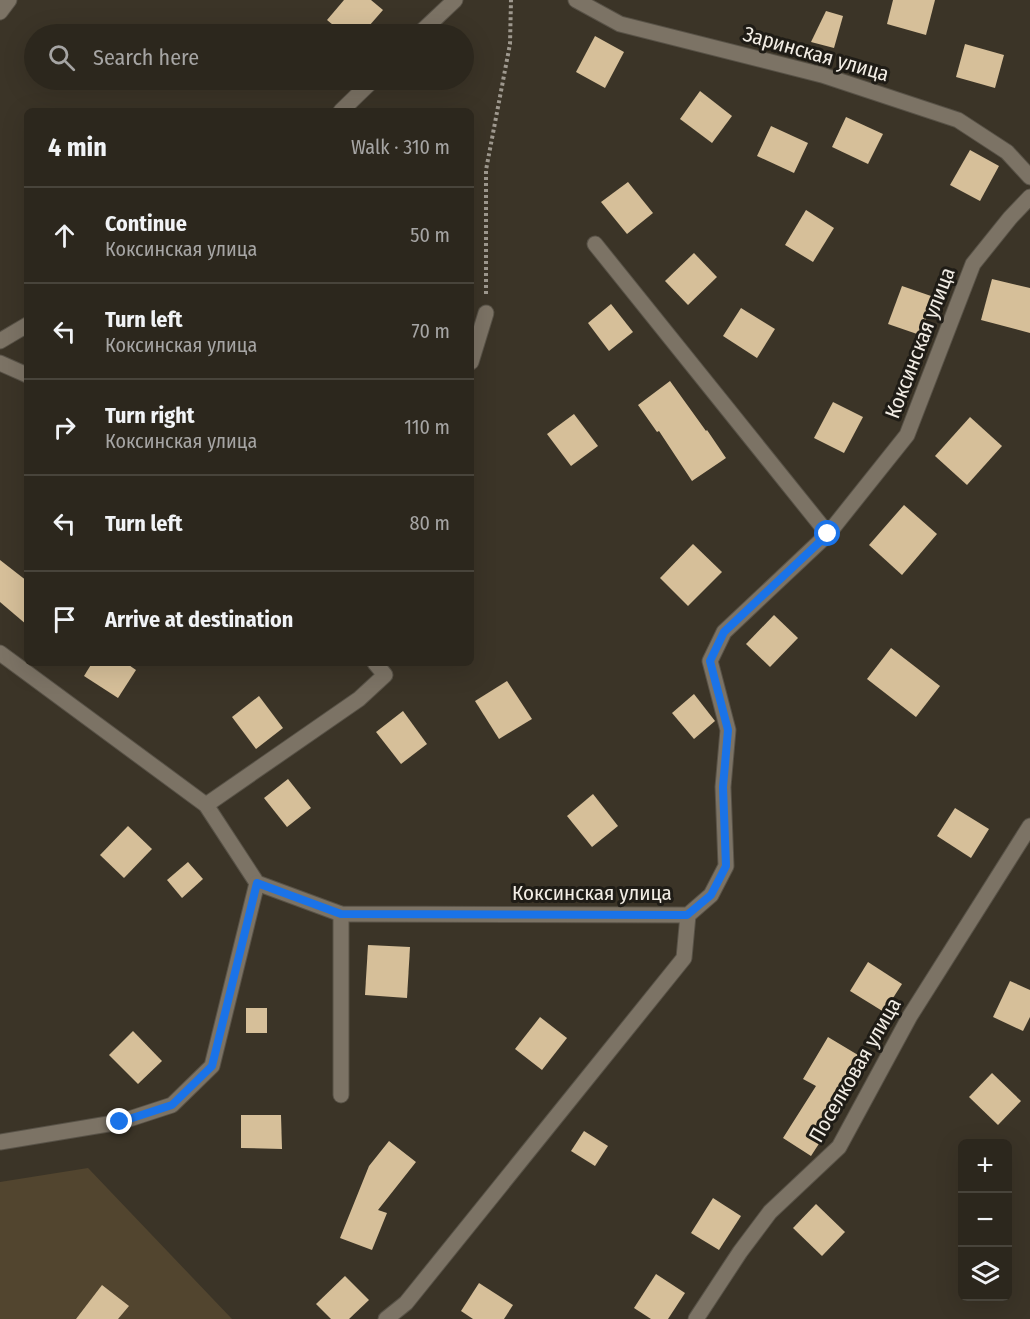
<!DOCTYPE html>
<html lang="en">
<head>
<meta charset="utf-8">
<style>
  body { margin:0; font-family:"Fira Sans Condensed",sans-serif; background:#38332a; color:#f1f3f6 }
  .controls { position:absolute; right:18px; bottom:18px; display:grid; overflow:hidden; border-radius:9px; box-shadow:0 6px 24px #0002 }
  .controls button { width:54px; height:54px; display:grid; place-items:center; padding:0; border:0; border-bottom:2px solid #48443b; background:#2c271d; color:#f1f3f6; font:30px sans-serif }
  .stop { position:absolute; width:18px; height:18px; margin:-14px; border:4px solid #1a73e8; border-radius:50%; background:#fff }
  .stop.end { background:#1a73e8; border-color:#fff; box-shadow:0 2px 6px #0008 }
  .list { margin:0; padding:0; list-style:none }
  h2 { display:flex; justify-content:space-between; align-items:center; height:78px; margin:0; padding:0 24px; font-size:26px }
  h2 small { font-size:20px; font-weight:400; color:#a6a5a4 }
  .list li { display:grid; grid-template-columns:39px 1fr auto; gap:18px; align-items:center; box-sizing:border-box; height:96px; padding:0 24px; border-top:2px solid #48443b }
  .list b { display:block; font-size:22px; white-space:nowrap }
  .list p { margin:0; font-size:20px; white-space:nowrap; color:#a6a5a4 }
  .list em { font-size:20px; font-style:normal; color:#a6a5a4 }
  .icon { flex:none; width:33px; height:33px; fill:none; stroke:currentColor; stroke-width:2; stroke-linecap:round; stroke-linejoin:round }
  .map { position:relative; flex:none; width:1030px; height:1319px; overflow:hidden }
  .search { position:absolute; background:#2c271d; box-shadow:0 6px 24px #0002; left:24px; top:24px; width:450px; height:66px; display:flex; align-items:center; gap:15px; box-sizing:border-box; padding:0 21px; border-radius:33px; color:#a6a5a4; font-size:22px }
  .panel { position:absolute; background:#2c271d; box-shadow:0 6px 24px #0002; left:24px; top:108px; width:450px; height:558px; border-radius:9px }
  .map>svg:first-child { display:block }
  .green { fill:#52452f }
  .building { fill:#d6bf99 }
  .lines { fill:none; stroke-linecap:round; stroke-linejoin:round }
  .minor-casing { stroke:#585247; stroke-width:17 }
  .path { stroke:#9f998f; stroke-width:4; stroke-dasharray:3 3; stroke-linecap:butt }
  .minor { stroke:#7c7365; stroke-width:15 }
  .route { stroke:#1a73e8; stroke-width:8 }
  .labels { text-anchor:middle; dominant-baseline:central; stroke-width:6; stroke-linejoin:round; paint-order:stroke }
  .street-label { font-size:21px; fill:#f2ede5; stroke:#1f1c16 }
</style>
</head>
<body>
<div class="map">
<svg width="1030" height="1319" viewBox="0 0 1030 1319">
  <rect width="100%" height="100%" fill="#3b3427"/>
  <!-- green -->
  <path class="green" d="M 88,1168 L 232,1319 L 0,1319 L 0,1182 Z"/>
  <!-- building -->
  <g class="building">
    <path d="M 344,0 L 371,0 L 383,10 L 362,34 L 344,34 L 327,20 Z"/>
    <path d="M 893,0 L 935,0 L 926,35 L 887,24 Z"/>
    <path d="M 826,11 L 843,16 L 834,48 L 811,42 Z"/>
    <path d="M 595,36 L 624,52 L 605,88 L 576,72 Z"/>
    <path d="M 965,44 L 1004,55 L 995,88 L 956,77 Z"/>
    <path d="M 700,91 L 732,116 L 712,143 L 680,119 Z"/>
    <path d="M 846,117 L 883,134 L 868,164 L 832,147 Z"/>
    <path d="M 771,126 L 808,143 L 794,173 L 757,156 Z"/>
    <path d="M 970,150 L 999,166 L 980,201 L 950,185 Z"/>
    <path d="M 628,182 L 653,213 L 627,234 L 601,202 Z"/>
    <path d="M 806,210 L 834,228 L 813,262 L 785,245 Z"/>
    <path d="M 694,253 L 717,277 L 688,305 L 665,281 Z"/>
    <path d="M 992,279 L 1030,288 L 1030,333 L 981,320 Z"/>
    <path d="M 902,286 L 934,297 L 920,335 L 888,324 Z"/>
    <path d="M 611,304 L 633,332 L 609,351 L 588,323 Z"/>
    <path d="M 741,308 L 775,329 L 757,358 L 723,336 Z"/>
    <path d="M 670,381 L 706,431 L 707,430 L 726,458 L 692,481 L 659,431 L 657,432 L 638,405 Z"/>
    <path d="M 833,402 L 863,417 L 844,453 L 814,438 Z"/>
    <path d="M 574,414 L 598,446 L 571,466 L 547,434 Z"/>
    <path d="M 970,417 L 1002,446 L 967,485 L 935,456 Z"/>
    <path d="M 904,505 L 937,534 L 902,575 L 869,545 Z"/>
    <path d="M 693,544 L 722,572 L 688,606 L 660,578 Z"/>
    <path d="M 0,560 L 27,581 L 27,625 L 0,602 Z"/>
    <path d="M 774,615 L 798,638 L 770,667 L 746,644 Z"/>
    <path d="M 891,648 L 940,686 L 916,717 L 867,679 Z"/>
    <path d="M 92,663 L 126,663 L 136,670 L 118,698 L 84,676 Z"/>
    <path d="M 507,681 L 532,719 L 499,739 L 475,701 Z"/>
    <path d="M 694,694 L 715,721 L 694,739 L 672,713 Z"/>
    <path d="M 259,696 L 283,728 L 256,749 L 232,717 Z"/>
    <path d="M 403,711 L 427,744 L 401,764 L 376,732 Z"/>
    <path d="M 288,779 L 311,808 L 287,827 L 264,798 Z"/>
    <path d="M 593,794 L 618,826 L 592,847 L 567,816 Z"/>
    <path d="M 955,808 L 989,829 L 971,858 L 937,836 Z"/>
    <path d="M 128,826 L 152,849 L 124,878 L 100,855 Z"/>
    <path d="M 188,862 L 203,879 L 182,898 L 167,880 Z"/>
    <path d="M 368,945 L 410,947 L 407,998 L 365,995 Z"/>
    <path d="M 868,962 L 902,984 L 884,1012 L 850,991 Z"/>
    <path d="M 1010,981 L 1030,990 L 1030,1017 L 1023,1031 L 993,1017 Z"/>
    <rect x="246" y="1008" width="21" height="25"/>
    <path d="M 540,1017 L 567,1038 L 542,1070 L 515,1049 Z"/>
    <path d="M 133,1031 L 162,1061 L 138,1084 L 109,1055 Z"/>
    <path d="M 828,1037 L 863,1058 L 827,1118 L 833,1122 L 811,1156 L 783,1138 L 816,1086 L 803,1079 Z"/>
    <path d="M 992,1073 L 1021,1101 L 998,1125 L 969,1097 Z"/>
    <path d="M 241,1115 L 281,1115 L 282,1149 L 241,1148 Z"/>
    <path d="M 584,1131 L 608,1146 L 595,1166 L 571,1151 Z"/>
    <path d="M 389,1141 L 416,1162 L 378,1210 L 387,1213 L 372,1250 L 340,1238 L 369,1166 Z"/>
    <path d="M 713,1198 L 741,1216 L 719,1250 L 691,1233 Z"/>
    <path d="M 816,1204 L 845,1232 L 822,1256 L 793,1228 Z"/>
    <path d="M 656,1274 L 685,1293 L 668,1319 L 651,1319 L 634,1308 Z"/>
    <path d="M 345,1276 L 369,1300 L 349,1319 L 331,1319 L 316,1304 Z"/>
    <path d="M 479,1283 L 513,1305 L 504,1319 L 473,1319 L 461,1311 Z"/>
    <path d="M 102,1285 L 129,1306 L 118,1319 L 76,1319 Z"/>
  </g>
  <g class="lines">
    <defs>
      <g id="minor">
        <path d="M 576,0 L 620,24 L 822,75 L 958,120 L 1007,152 L 1030,177"/>
        <path d="M 0,12 L 9,0"/>
        <path d="M 419,34 L 455,0"/>
        <path d="M 341,111 L 373,80"/>
        <path d="M 595,244 L 828,534"/>
        <path d="M 0,341 L 27,325"/>
        <path d="M 471,362 L 486,313"/>
        <path d="M 0,363 L 27,375"/>
        <path d="M 0,653 L 206,805 L 257,883 L 341,914 L 688,915 L 711,895 L 726,866 L 723,787 L 728,730 L 710,661 L 724,632 L 828,534 L 907,435 L 973,264 L 1010,218 L 1030,197"/>
        <path d="M 206,805 L 359,699 L 385,675 L 375,663"/>
        <path d="M 341,914 L 341,1095"/>
        <path d="M 0,1142 L 120,1122 L 172,1105 L 212,1066 L 257,883"/>
        <path d="M 386,1319 L 406,1303 L 684,958 L 688,915"/>
        <path d="M 696,1319 L 740,1252 L 770,1212 L 839,1147 L 910,1016 L 1030,826"/>
      </g>
    </defs>
    <!-- minor casing -->
    <use href="#minor" class="minor-casing"/>
    <!-- path -->
    <path class="path" d="M 486,294 L 486,170 L 510,44 L 511,0"/>
    <!-- minor -->
    <use href="#minor" class="minor"/>
  </g>
  <g class="lines">
    <!-- route -->
    <path class="route" d="M 120,1122 L 172,1105 L 212,1066 L 257,883 L 341,914 L 687,915 L 711,895 L 726,866 L 723,787 L 728,730 L 710,661 L 724,632 L 828,534"/>
  </g>
  <g class="labels">
    <!-- street labels -->
    <g class="street-label">
      <text transform="translate(816 54) rotate(16)">Заринская улица</text>
      <text transform="translate(920 343) rotate(-69)">Коксинская улица</text>
      <text x="592" y="893">Коксинская улица</text>
      <text transform="translate(855 1070) rotate(-60)">Поселковая улица</text>
    </g>
  </g>
</svg>
<div class="controls">
<button>+</button>
<button>−</button>
<button><svg class="icon" aria-label="layers" viewBox="0 0 24 24"><path d="M12 4l9 5-9 5-9-5zM3 14l9 5 9-5"/></svg></button>
</div>
<div class="stop" style="left:828px;top:534px"></div>
<div class="stop end" style="left:120px;top:1122px"></div>
<div class="search"><svg class="icon" aria-label="search" viewBox="0 0 24 24"><circle cx="10" cy="10" r="6"/><path d="M15 15l6 6"/></svg>Search here</div>
<section class="panel">
<h2>4 min<small>Walk · 310 m</small></h2>
<ul class="list">
<li><svg class="icon" aria-label="ahead" viewBox="0 0 24 24"><path d="M12 20V5M6 11l6-6 6 6"/></svg><div><b>Continue</b><p>Коксинская улица</p></div><em>50 m</em></li>
<li><svg class="icon" aria-label="left" viewBox="0 0 24 24"><path d="M17 20v-9H6M10 6l-5 5 5 5"/></svg><div><b>Turn left</b><p>Коксинская улица</p></div><em>70 m</em></li>
<li><svg class="icon" aria-label="right" viewBox="0 0 24 24"><path d="M7 20v-9h11M14 6l5 5-5 5"/></svg><div><b>Turn right</b><p>Коксинская улица</p></div><em>110 m</em></li>
<li><svg class="icon" aria-label="left" viewBox="0 0 24 24"><path d="M17 20v-9H6M10 6l-5 5 5 5"/></svg><div><b>Turn left</b></div><em>80 m</em></li>
<li><svg class="icon" aria-label="arrive" viewBox="0 0 24 24"><path d="M6 21V4h12l-3 4 3 4H6"/></svg><div><b>Arrive at destination</b></div></li>
</ul>
</section>
</div>
</body>
</html>
